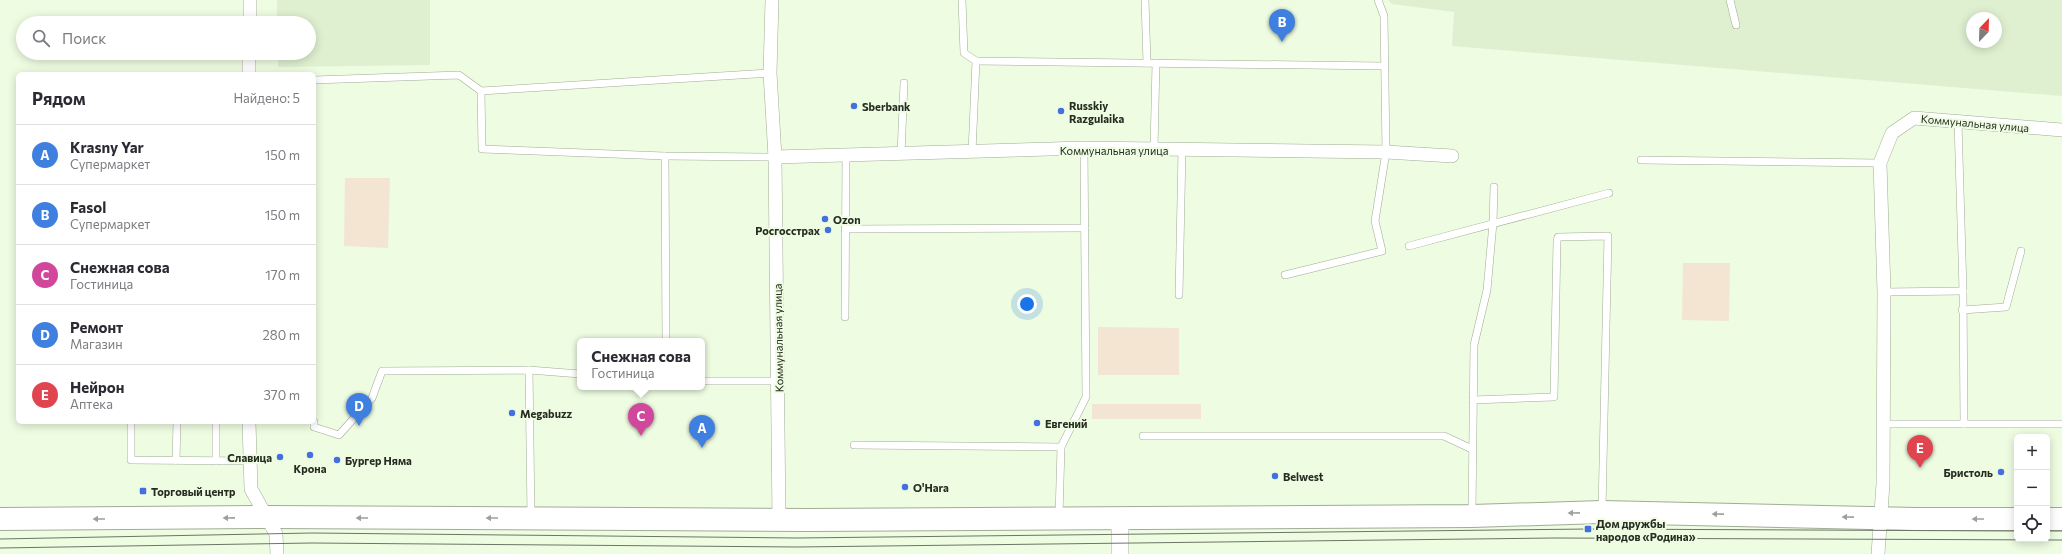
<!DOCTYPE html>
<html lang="ru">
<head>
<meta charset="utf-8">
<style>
  body { margin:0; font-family:Commissioner,sans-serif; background:#f7f7f7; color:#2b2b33 }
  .controls { position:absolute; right:12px; bottom:12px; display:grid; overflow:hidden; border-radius:6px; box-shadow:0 2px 10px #0003 }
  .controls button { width:36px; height:36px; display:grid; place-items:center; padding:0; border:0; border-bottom:1px solid #e1e1e2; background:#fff; color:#2b2b33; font:20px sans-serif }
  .compass { position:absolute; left:1966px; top:12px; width:36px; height:36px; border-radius:50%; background:#fff; box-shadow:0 2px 10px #0003; rotate:23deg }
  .you { position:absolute; left:1027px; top:304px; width:14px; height:14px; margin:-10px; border:3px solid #fff; border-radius:50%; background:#1a73e8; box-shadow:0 0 0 6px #1a73e833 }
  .badge { display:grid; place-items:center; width:26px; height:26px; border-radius:50%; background:#2563eb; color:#fff; font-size:13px; font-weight:700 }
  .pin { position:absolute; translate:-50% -33px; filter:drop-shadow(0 1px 2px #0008) }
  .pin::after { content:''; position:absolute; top:21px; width:14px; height:12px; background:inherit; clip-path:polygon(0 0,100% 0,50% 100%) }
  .popup { position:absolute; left:577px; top:338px; width:128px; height:52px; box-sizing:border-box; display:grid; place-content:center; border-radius:6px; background:#fff; filter:drop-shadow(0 1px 3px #0005); font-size:13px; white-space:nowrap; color:#7c7c81 }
  .popup b { font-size:15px; color:#2b2b33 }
  .popup::after { content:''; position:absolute; left:50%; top:100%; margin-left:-8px; border:8px solid transparent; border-top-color:#fff }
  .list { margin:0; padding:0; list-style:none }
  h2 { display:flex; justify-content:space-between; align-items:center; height:52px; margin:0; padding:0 16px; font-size:17px }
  h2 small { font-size:13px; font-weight:400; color:#7c7c81 }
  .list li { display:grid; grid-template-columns:26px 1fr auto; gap:12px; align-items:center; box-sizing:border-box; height:60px; padding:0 16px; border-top:1px solid #e1e1e2 }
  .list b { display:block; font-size:15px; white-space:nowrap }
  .list p { margin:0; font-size:13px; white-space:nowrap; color:#7c7c81 }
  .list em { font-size:13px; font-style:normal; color:#7c7c81 }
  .icon { flex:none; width:22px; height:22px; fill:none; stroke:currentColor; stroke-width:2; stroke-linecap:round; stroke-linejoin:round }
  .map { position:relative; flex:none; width:2062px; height:554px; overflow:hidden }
  .search { position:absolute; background:#fff; box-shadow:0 2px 10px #0003; left:16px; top:16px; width:300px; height:44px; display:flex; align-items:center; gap:10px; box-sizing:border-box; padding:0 14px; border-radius:22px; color:#7c7c81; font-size:15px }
  .panel { position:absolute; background:#fff; box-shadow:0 2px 10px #0003; left:16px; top:72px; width:300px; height:352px; border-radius:6px }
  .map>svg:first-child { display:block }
  .built { fill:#dff0d0; fill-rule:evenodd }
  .green { fill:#f3e5d1 }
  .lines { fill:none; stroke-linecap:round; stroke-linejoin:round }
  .service-casing { stroke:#a0ac95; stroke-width:8 }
  .minor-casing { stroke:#a0ac95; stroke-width:14 }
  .tertiary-casing { stroke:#a0ac95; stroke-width:18 }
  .trunk-casing { stroke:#a0ac95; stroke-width:24 }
  .service { stroke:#fff; stroke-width:7 }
  .minor { stroke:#fff; stroke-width:13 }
  .tertiary { stroke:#fff; stroke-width:17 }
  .trunk { stroke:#fff; stroke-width:22 }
  .tram { stroke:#6d7565; stroke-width:1 }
  .oneway { fill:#9ea09c }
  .poi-dot { fill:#446fe1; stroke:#eefce2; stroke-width:1.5 }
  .labels { text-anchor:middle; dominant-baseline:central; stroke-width:4; stroke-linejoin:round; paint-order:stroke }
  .poi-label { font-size:11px; font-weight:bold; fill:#272c22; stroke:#eefce2; text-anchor:start }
  .street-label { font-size:11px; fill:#272c22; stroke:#eefce2 }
</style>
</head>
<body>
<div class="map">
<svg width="2062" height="554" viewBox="0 0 2062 554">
  <rect width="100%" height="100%" fill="#eefce2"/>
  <!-- built -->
  <g class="built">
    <path d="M 277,0 L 430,0 L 430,65 L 278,67 L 278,53 L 309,53 L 309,23 L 277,23 Z"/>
    <path d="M 1388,0 L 2062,0 L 2062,96 L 1452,46 L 1454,12 L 1392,4 ZM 1972,18 L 1996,18 L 1996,42 L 1972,42 Z"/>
  </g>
  <!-- green -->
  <g class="green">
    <path d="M 345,178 L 390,178 L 388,248 L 344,246 Z"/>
    <path d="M 1683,263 L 1730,263 L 1729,321 L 1682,320 Z"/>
    <path d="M 1098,327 L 1179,328 L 1179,375 L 1098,375 Z"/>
    <rect x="1092" y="404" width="109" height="15"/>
  </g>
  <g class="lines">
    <defs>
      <g id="service">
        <path d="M 962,0 L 964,53 L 976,61 L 972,152"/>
        <path d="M 1145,0 L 1147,63"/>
        <path d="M 1730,0 L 1736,25"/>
        <path d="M 976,61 L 1383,66"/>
        <path d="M 314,80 L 459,75 L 481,91 L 770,73"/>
        <path d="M 481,91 L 482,149 L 665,156 L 775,157"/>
        <path d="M 1958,122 L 1963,291 L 1964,424"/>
        <path d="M 1154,149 L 1156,63"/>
        <path d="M 901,154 L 904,83"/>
        <path d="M 665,156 L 666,341"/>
        <path d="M 1641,160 L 1880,163"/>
        <path d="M 845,229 L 1085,228"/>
        <path d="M 1409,246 L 1609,193"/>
        <path d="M 1285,275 L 1382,251 L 1375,221 L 1386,152 L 1384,16 L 1378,0"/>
        <path d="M 1884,292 L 1963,291"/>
        <path d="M 1179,295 L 1182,150"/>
        <path d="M 1962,310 L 2006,307 L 2021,251"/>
        <path d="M 845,317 L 846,156"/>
        <path d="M 529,370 L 531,516"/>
        <path d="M 702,381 L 778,381"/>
        <path d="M 1473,400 L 1554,397 L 1557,241 L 1558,237 L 1608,236 L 1602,510"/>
        <path d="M 131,422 L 131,460 L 250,461"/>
        <path d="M 216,422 L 216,461"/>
        <path d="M 314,422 L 314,427 L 339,435 L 372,398 L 382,371 L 529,370 L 580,374"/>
        <path d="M 1884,424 L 2062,424"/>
        <path d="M 1143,436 L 1444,436 L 1472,449"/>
        <path d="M 854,445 L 1061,447"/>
        <path d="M 176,460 L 177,422"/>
        <path d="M 1472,513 L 1474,345 L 1487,290 L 1493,223 L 1494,187"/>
        <path d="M 1059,516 L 1061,447 L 1086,397 L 1084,148"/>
      </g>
      <g id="minor">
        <path d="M 772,0 L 770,73 L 775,157 L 779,520"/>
        <path d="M 250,23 L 250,0"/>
        <path d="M 249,74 L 249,53"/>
        <path d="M 775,157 L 1084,148 L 1386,152 L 1452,156"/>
        <path d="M 249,422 L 251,489 L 276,534 L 277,554"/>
        <path d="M 1878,554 L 1883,484 L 1884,292 L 1880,163 L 1892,133 L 1914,118 L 2062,130"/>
      </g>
      <path id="tertiary" d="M 1120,518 L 1120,554"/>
      <g id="trunk">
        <path d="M 0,519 L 268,517 L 807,520 L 1472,516 L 1602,512 L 1916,519 L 2017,519"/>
        <path d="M 2047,519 L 2062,519"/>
      </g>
    </defs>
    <!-- service casing -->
    <use href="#service" class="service-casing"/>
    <!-- minor casing -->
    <use href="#minor" class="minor-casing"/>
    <!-- tertiary casing -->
    <use href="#tertiary" class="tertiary-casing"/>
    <!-- trunk casing -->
    <use href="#trunk" class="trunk-casing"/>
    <!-- service -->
    <use href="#service" class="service"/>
    <!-- minor -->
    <use href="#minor" class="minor"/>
    <!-- tertiary -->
    <use href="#tertiary" class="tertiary"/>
    <!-- trunk -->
    <use href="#trunk" class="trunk"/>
    <!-- tram -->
    <g class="tram">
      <path d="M 2047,531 L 2062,531"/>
      <path d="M 0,539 L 312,533 L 797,538 L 1588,529 L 2017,531"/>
      <path d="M 0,548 L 312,543 L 797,547 L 1555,538 L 2062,540"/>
    </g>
  </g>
  <!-- one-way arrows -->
  <defs><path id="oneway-solid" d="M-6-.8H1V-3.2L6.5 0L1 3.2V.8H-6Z"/></defs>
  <g class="oneway">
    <use href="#oneway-solid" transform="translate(1574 513) rotate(179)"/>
    <use href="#oneway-solid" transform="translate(1718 514) rotate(-179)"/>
    <use href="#oneway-solid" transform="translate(1848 517) rotate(-179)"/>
    <use href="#oneway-solid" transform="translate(229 518) rotate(179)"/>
    <use href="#oneway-solid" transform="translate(362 518) rotate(180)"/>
    <use href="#oneway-solid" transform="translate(492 518) rotate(180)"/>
    <use href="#oneway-solid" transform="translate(99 519) rotate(180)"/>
    <use href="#oneway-solid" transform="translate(1978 519) rotate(180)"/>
  </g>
  <!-- markers -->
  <g class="poi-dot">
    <circle cx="854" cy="106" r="4"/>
    <circle cx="1061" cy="111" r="4"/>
    <circle cx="825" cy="219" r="4"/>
    <circle cx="828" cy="230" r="4"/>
    <circle cx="512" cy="413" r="4"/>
    <circle cx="1037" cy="423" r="4"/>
    <circle cx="310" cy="455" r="4"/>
    <circle cx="280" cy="457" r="4"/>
    <circle cx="337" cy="460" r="4"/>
    <circle cx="2001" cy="472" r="4"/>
    <circle cx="1275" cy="476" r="4"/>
    <circle cx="905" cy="487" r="4"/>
    <rect x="139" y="487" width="8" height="8" rx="2"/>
    <rect x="1584" y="525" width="8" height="8" rx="2"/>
  </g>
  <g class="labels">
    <!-- poi labels -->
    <g class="poi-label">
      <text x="1069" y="105">Russkiy<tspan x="1069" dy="13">Razgulaika</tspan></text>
      <text x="862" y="106">Sberbank</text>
      <text x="833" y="219">Ozon</text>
      <text x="820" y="230" text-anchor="end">Росгосстрах</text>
      <text x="520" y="413">Megabuzz</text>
      <text x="1045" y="423">Евгений</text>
      <text x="272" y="457" text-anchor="end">Славица</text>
      <text x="345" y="460">Бургер Няма</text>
      <text x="310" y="468" text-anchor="middle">Крона</text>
      <text x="1993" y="472" text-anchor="end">Бристоль</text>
      <text x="1283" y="476">Belwest</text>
      <text x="913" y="487">O'Hara</text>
      <text x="151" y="491">Торговый центр</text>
      <text x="1596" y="523">Дом дружбы<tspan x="1596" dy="13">народов «Родина»</tspan></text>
    </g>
    <!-- street labels -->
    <g class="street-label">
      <text transform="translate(1975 123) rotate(5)">Коммунальная улица</text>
      <text x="1114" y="150">Коммунальная улица</text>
      <text transform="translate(778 338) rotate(-91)">Коммунальная улица</text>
    </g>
  </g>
</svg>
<div class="controls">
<button>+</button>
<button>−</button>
<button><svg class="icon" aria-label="locate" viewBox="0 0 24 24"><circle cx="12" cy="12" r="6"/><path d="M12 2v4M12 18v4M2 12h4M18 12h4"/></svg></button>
</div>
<svg class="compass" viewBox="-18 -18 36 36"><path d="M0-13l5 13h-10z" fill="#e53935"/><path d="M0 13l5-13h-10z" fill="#7c7c81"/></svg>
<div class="you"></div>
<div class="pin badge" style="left:702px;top:448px;background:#3f7fe0">A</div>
<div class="pin badge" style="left:1282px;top:42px;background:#3f7fe0">B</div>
<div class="pin badge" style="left:641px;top:436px;background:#d1479c">C</div>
<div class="popup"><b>Снежная сова</b>Гостиница</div>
<div class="pin badge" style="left:359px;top:426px;background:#3f7fe0">D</div>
<div class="pin badge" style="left:1920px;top:468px;background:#e0444e">E</div>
<div class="search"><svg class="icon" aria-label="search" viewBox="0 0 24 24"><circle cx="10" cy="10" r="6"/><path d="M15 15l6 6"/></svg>Поиск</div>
<section class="panel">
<h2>Рядом<small>Найдено: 5</small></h2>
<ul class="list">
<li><span class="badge" style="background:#3f7fe0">A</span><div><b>Krasny Yar</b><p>Супермаркет</p></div><em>150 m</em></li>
<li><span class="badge" style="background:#3f7fe0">B</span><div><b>Fasol</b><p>Супермаркет</p></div><em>150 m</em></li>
<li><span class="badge" style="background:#d1479c">C</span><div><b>Снежная сова</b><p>Гостиница</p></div><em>170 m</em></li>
<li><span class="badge" style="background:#3f7fe0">D</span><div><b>Ремонт</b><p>Магазин</p></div><em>280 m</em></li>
<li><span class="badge" style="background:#e0444e">E</span><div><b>Нейрон</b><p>Аптека</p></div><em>370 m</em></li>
</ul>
</section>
</div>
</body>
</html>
